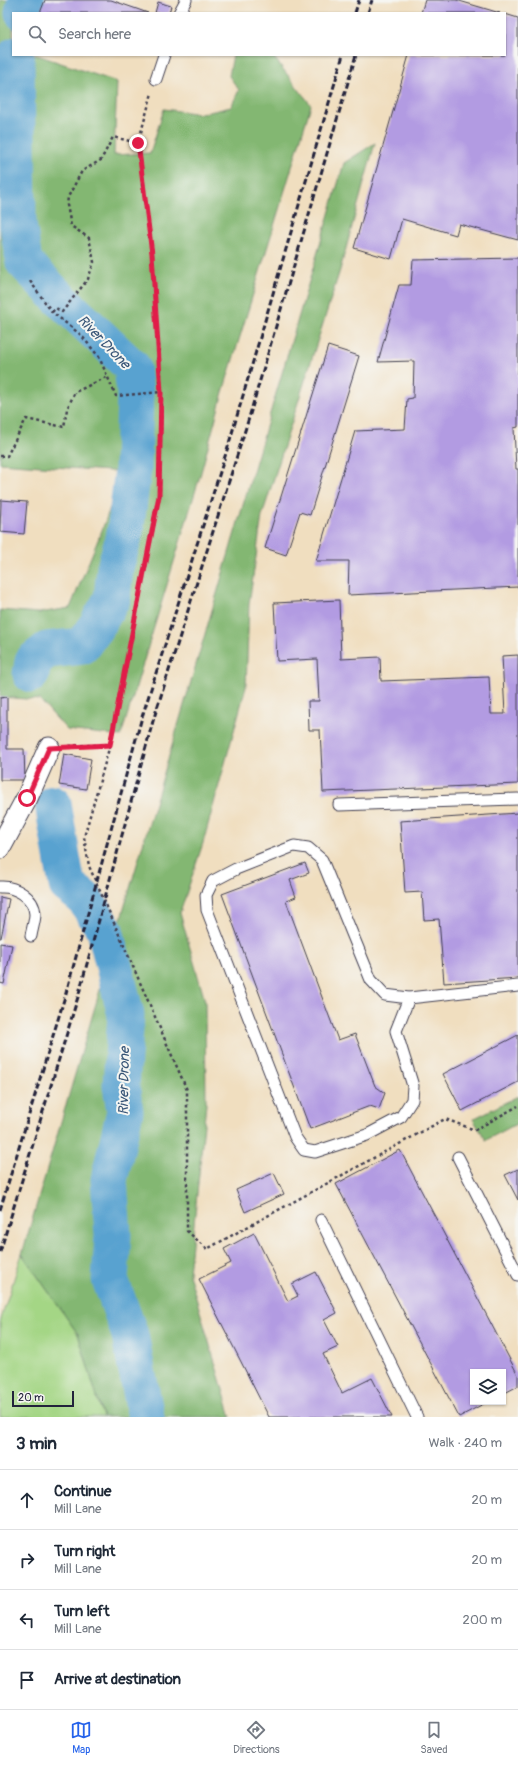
<!DOCTYPE html>
<html lang="en">
<head>
<meta charset="utf-8">
<style>
  body { margin:0; font-family:Pangolin,sans-serif; background:#f2f2f3; color:#1f2937 }
  .controls { position:absolute; right:12px; bottom:12px; display:grid; overflow:hidden; border-radius:0px; box-shadow:0 1px 3px #0004 }
  .controls button { width:36px; height:36px; display:grid; place-items:center; padding:0; border:0; border-bottom:1px solid #e0e1e3; background:#fff; color:#1f2937; font:20px sans-serif }
  .scale { position:absolute; left:12px; bottom:10px; width:62px; box-sizing:border-box; padding-left:4px; border:2px solid #22223b; border-top:0; font-size:11px; line-height:14px; white-space:nowrap; color:#22223b; -webkit-text-stroke:3px #f6f6f2; paint-order:stroke }
  .stop { position:absolute; width:12px; height:12px; margin:-9px; border:3px solid #e11d48; border-radius:50%; background:#fff }
  .stop.end { background:#e11d48; border-color:#fff; box-shadow:0 1px 4px #0008 }
  .list { margin:0; padding:0; list-style:none }
  h2 { display:flex; justify-content:space-between; align-items:center; height:52px; margin:0; padding:0 16px; font-size:17px }
  h2 small { font-size:13px; font-weight:400; color:#747a83 }
  .list li { display:grid; grid-template-columns:26px 1fr auto; gap:12px; align-items:center; box-sizing:border-box; height:60px; padding:0 16px; border-top:1px solid #e0e1e3 }
  .list b { display:block; font-size:15px; white-space:nowrap }
  .list p { margin:0; font-size:13px; white-space:nowrap; color:#747a83 }
  .list em { font-size:13px; font-style:normal; color:#747a83 }
  .icon { flex:none; width:22px; height:22px; fill:none; stroke:currentColor; stroke-width:2; stroke-linecap:round; stroke-linejoin:round }
  .map { position:relative; flex:none; width:518px; height:1417px; overflow:hidden }
  .search { position:absolute; background:#fff; box-shadow:0 1px 3px #0004; left:12px; right:12px; top:12px; height:44px; display:flex; align-items:center; gap:10px; box-sizing:border-box; padding:0 14px; border-radius:0px; color:#747a83; font-size:15px }
  .sheet { height:292px; background:#fff }
  nav { display:flex; justify-content:space-around; align-items:center; box-sizing:border-box; height:56px; border-top:1px solid #e0e1e3; background:#fff; font-size:11px; color:#747a83 }
  nav a { display:grid; justify-items:center; gap:2px }
  nav .on { color:#2563eb }
  .map>svg:first-child { display:block }
  .green { fill:#a4d685; stroke:#637c60 }
  .forest { fill:#83b772; stroke:#526c56 }
  .lines { fill:none; stroke-linecap:round; stroke-linejoin:round }
  .river { stroke:#58a2d0; stroke-width:37 }
  .building { fill:#b29be2 }
  .service-casing { stroke:#413e4f; stroke-width:13 }
  .minor-casing { stroke:#413e4f; stroke-width:23 }
  .path { stroke:#413e4f; stroke-width:2.5; stroke-dasharray:3 3; stroke-linecap:butt }
  .service { stroke:#fff; stroke-width:11 }
  .minor { stroke:#fff; stroke-width:21 }
  .rail { stroke:#22223b; stroke-width:3; stroke-dasharray:6 3; stroke-linecap:butt }
  .route { stroke:#e11d48; stroke-width:5 }
  .labels { text-anchor:middle; dominant-baseline:central; stroke-width:4; stroke-linejoin:round; paint-order:stroke }
  .water-label { font-size:14px; font-style:italic; fill:#385577; stroke:#f6f6f2 }
</style>
</head>
<body>
<div class="map">
<svg width="518" height="1417" viewBox="0 0 518 1417">
  <rect width="100%" height="100%" fill="#f6f6f2"/>
  <filter id="ink" filterUnits="userSpaceOnUse"><feTurbulence type="fractalNoise" baseFrequency=".025" numOctaves="2"/><feDisplacementMap in="SourceGraphic" scale="8" xChannelSelector="R" yChannelSelector="G"/><feConvolveMatrix kernelMatrix="1 2 1 2 8 2 1 2 1" color-interpolation-filters="sRGB"/></filter>
  <filter id="wash" filterUnits="userSpaceOnUse"><feTurbulence type="fractalNoise" baseFrequency=".012" numOctaves="4" result="noise"/><feDisplacementMap in="SourceGraphic" scale="16" xChannelSelector="R" yChannelSelector="G"/><feGaussianBlur stdDeviation="0.9" result="paint"/><feColorMatrix in="noise" values="0 0 0 0 0 0 0 0 0 0 0 0 0 0 0 0 0 1.4 0 .05"/><feComposite in="paint" operator="in"/></filter>
  <g filter="url(#wash)">
    <rect width="100%" height="100%" fill="#f0debf"/>
    <!-- green -->
    <path class="green" d="M 22,1254 L 78,1334 L 103,1417 L 0,1417 L 0,1322 Z"/>
    <!-- forest -->
    <g class="forest">
      <path d="M 0,0 L 15,0 L 37,5 L 35,13 L 13,13 L 13,55 L 37,55 L 117,82 L 114,155 L 150,153 L 164,109 L 201,114 L 231,107 L 239,90 L 229,76 L 233,55 L 272,55 L 311,105 L 223,392 L 200,476 L 121,736 L 67,730 L 40,700 L 0,697 L 0,610 L 39,613 L 70,608 L 102,530 L 123,472 L 0,463 Z"/>
      <path d="M 375,143 L 340,270 L 262,516 L 249,604 L 246,687 L 203,843 L 180,913 L 205,1001 L 206,1104 L 189,1274 L 231,1417 L 103,1417 L 78,1334 L 22,1254 L 344,163 Z"/>
      <path d="M 518,1096 L 518,1123 L 486,1140 L 473,1119 Z"/>
    </g>
    <g class="lines">
      <!-- river -->
      <g class="river">
        <path d="M 23,13 L 26,0"/>
        <path d="M 16,55 L 18,224 L 24,262 L 57,296 L 132,367 L 135,393 L 133,469 L 125,533 L 115,568 L 112,599 L 97,625 L 82,646 L 47,650 L 33,661 L 31,674"/>
        <path d="M 53,804 L 67,885 L 84,898 L 105,930 L 126,1015 L 121,1085 L 125,1111 L 109,1180 L 113,1235 L 110,1279 L 130,1335 L 146,1417"/>
      </g>
    </g>
    <g id="blocks">
      <!-- building -->
      <g class="building">
        <path d="M 45,0 L 111,0 L 148,13 L 40,13 Z"/>
        <path d="M 425,0 L 456,0 L 500,13 L 421,13 Z"/>
        <path d="M 158,2 L 171,6 L 169,13 L 155,13 Z"/>
        <path d="M 505,14 L 518,18 L 518,240 L 459,224 L 456,235 L 402,219 L 391,259 L 354,248 L 409,55 L 505,55 Z"/>
        <path d="M 518,258 L 518,427 L 514,428 L 516,469 L 518,469 L 518,587 L 348,595 L 349,561 L 316,561 L 355,431 L 405,429 L 407,399 L 413,398 L 414,361 L 378,362 L 399,285 L 411,285 L 413,260 Z"/>
        <path d="M 328,346 L 359,356 L 310,515 L 300,512 L 286,555 L 265,548 Z"/>
        <path d="M 1,500 L 27,502 L 24,534 L 0,532 Z"/>
        <path d="M 339,600 L 341,659 L 380,657 L 381,681 L 489,677 L 491,714 L 505,714 L 502,656 L 518,655 L 518,784 L 323,792 L 320,730 L 309,730 L 308,701 L 319,701 L 317,659 L 277,661 L 274,603 Z"/>
        <path d="M 7,697 L 7,749 L 24,749 L 25,780 L 0,780 L 0,698 Z"/>
        <path d="M 64,754 L 91,759 L 86,789 L 59,785 Z"/>
        <path d="M 518,813 L 518,978 L 444,983 L 439,919 L 424,920 L 422,892 L 405,893 L 400,821 Z"/>
        <path d="M 305,863 L 309,873 L 290,880 L 296,897 L 286,901 L 338,1040 L 355,1034 L 375,1086 L 385,1093 L 379,1109 L 370,1106 L 310,1129 L 222,894 Z"/>
        <path d="M 0,897 L 9,899 L 1,938 L 0,938 Z"/>
        <path d="M 0,943 L 12,945 L 4,984 L 0,983 Z"/>
        <path d="M 518,1035 L 518,1082 L 462,1111 L 443,1074 Z"/>
        <path d="M 400,1150 L 518,1375 L 518,1386 L 503,1394 L 503,1372 L 473,1372 L 473,1402 L 487,1402 L 459,1417 L 336,1184 Z"/>
        <path d="M 518,1169 L 518,1200 L 505,1175 Z"/>
        <path d="M 274,1173 L 284,1194 L 245,1212 L 236,1190 Z"/>
        <path d="M 254,1233 L 288,1301 L 298,1296 L 292,1284 L 316,1272 L 337,1313 L 324,1320 L 338,1347 L 323,1354 L 342,1393 L 372,1378 L 392,1417 L 269,1417 L 199,1279 L 231,1263 L 224,1249 Z"/>
      </g>
    </g>
  </g>
  <g filter="url(#ink)">
    <use href="#blocks" fill-opacity="0" stroke="#413e4f" stroke-width="1"/>
    <g class="lines">
      <defs>
        <g id="service">
          <path d="M 179,13 L 186,0"/>
          <path d="M 156,79 L 164,55"/>
          <path d="M 339,805 L 518,799"/>
          <path d="M 0,887 C 15,886 34,897 35,914 C 35,921 32,929 31,936"/>
          <path d="M 409,998 L 396,1031 L 413,1086 L 412,1100 L 401,1117 L 367,1135 L 315,1152 L 304,1150 L 295,1137 L 207,910 L 206,895 L 213,881 L 236,869 L 294,846 L 308,848 L 322,860 L 371,980 L 385,995 L 409,998 L 518,986"/>
          <path d="M 458,1157 L 518,1275"/>
          <path d="M 321,1220 L 417,1417"/>
        </g>
        <path id="minor" d="M 0,848 L 27,798 L 49,748"/>
      </defs>
      <!-- service casing -->
      <use href="#service" class="service-casing"/>
      <!-- minor casing -->
      <use href="#minor" class="minor-casing"/>
      <!-- path -->
      <g class="path">
        <path d="M 30,281 L 52,312 L 81,335 L 99,357 L 116,396 L 161,392"/>
        <path d="M 52,312 L 56,308 L 62,312 L 88,279 L 94,262 L 89,238 L 71,226 L 67,205 L 68,197 L 82,171 L 101,160 L 113,137 L 138,143"/>
        <path d="M 0,456 L 7,456 L 26,419 L 64,427 L 67,409 L 75,392 L 107,377"/>
        <path d="M 110,745 L 84,837 L 89,866 L 187,1090 L 187,1231 L 207,1249 L 445,1119 L 475,1130 L 518,1106"/>
        <path d="M 69,746 L 110,745 L 159,496 L 161,392 L 152,254 L 138,143 L 152,93"/>
      </g>
      <!-- service -->
      <use href="#service" class="service"/>
      <!-- minor -->
      <use href="#minor" class="minor"/>
      <!-- rail -->
      <g class="rail">
        <path d="M 355,13 L 359,0"/>
        <path d="M 368,13 L 372,0"/>
        <path d="M 0,1210 L 66,993 L 142,717 L 227,450 L 343,55"/>
        <path d="M 0,1252 L 78,997 L 153,721 L 248,421 L 356,55"/>
      </g>
    </g>
  </g>
  <g class="lines" filter="url(#ink)">
    <!-- route -->
    <path class="route" d="M 27,798 L 49,748 L 110,745 L 159,496 L 161,392 L 152,254 L 138,143"/>
  </g>
  <g class="labels">
    <!-- water labels -->
    <g class="water-label">
      <text transform="translate(104 342) rotate(46)">River Drone</text>
      <text transform="translate(124 1081) rotate(-89)">River Drone</text>
    </g>
  </g>
</svg>
<div class="controls">
<button><svg class="icon" aria-label="layers" viewBox="0 0 24 24"><path d="M12 4l9 5-9 5-9-5zM3 14l9 5 9-5"/></svg></button>
</div>
<div class="scale">20 m</div>
<div class="stop" style="left:27px;top:798px"></div>
<div class="stop end" style="left:138px;top:143px"></div>
<div class="search"><svg class="icon" aria-label="search" viewBox="0 0 24 24"><circle cx="10" cy="10" r="6"/><path d="M15 15l6 6"/></svg>Search here</div>
</div>
<section class="sheet">
<h2>3 min<small>Walk · 240 m</small></h2>
<ul class="list">
<li><svg class="icon" aria-label="ahead" viewBox="0 0 24 24"><path d="M12 20V5M6 11l6-6 6 6"/></svg><div><b>Continue</b><p>Mill Lane</p></div><em>20 m</em></li>
<li><svg class="icon" aria-label="right" viewBox="0 0 24 24"><path d="M7 20v-9h11M14 6l5 5-5 5"/></svg><div><b>Turn right</b><p>Mill Lane</p></div><em>20 m</em></li>
<li><svg class="icon" aria-label="left" viewBox="0 0 24 24"><path d="M17 20v-9H6M10 6l-5 5 5 5"/></svg><div><b>Turn left</b><p>Mill Lane</p></div><em>200 m</em></li>
<li><svg class="icon" aria-label="arrive" viewBox="0 0 24 24"><path d="M6 21V4h12l-3 4 3 4H6"/></svg><div><b>Arrive at destination</b></div></li>
</ul>
</section>
<nav>
<a class="on"><svg class="icon" aria-label="map" viewBox="0 0 24 24"><path d="M3 6l6-2 6 2 6-2v14l-6 2-6-2-6 2zM9 4v14M15 6v14"/></svg>Map</a>
<a><svg class="icon" aria-label="directions" viewBox="0 0 24 24"><path d="M12 3l9 9-9 9-9-9zM9 14v-3h6M13 9l2 2-2 2"/></svg>Directions</a>
<a><svg class="icon" aria-label="saved" viewBox="0 0 24 24"><path d="M7 4h10v16l-5-4-5 4z"/></svg>Saved</a>
</nav>
</body>
</html>
